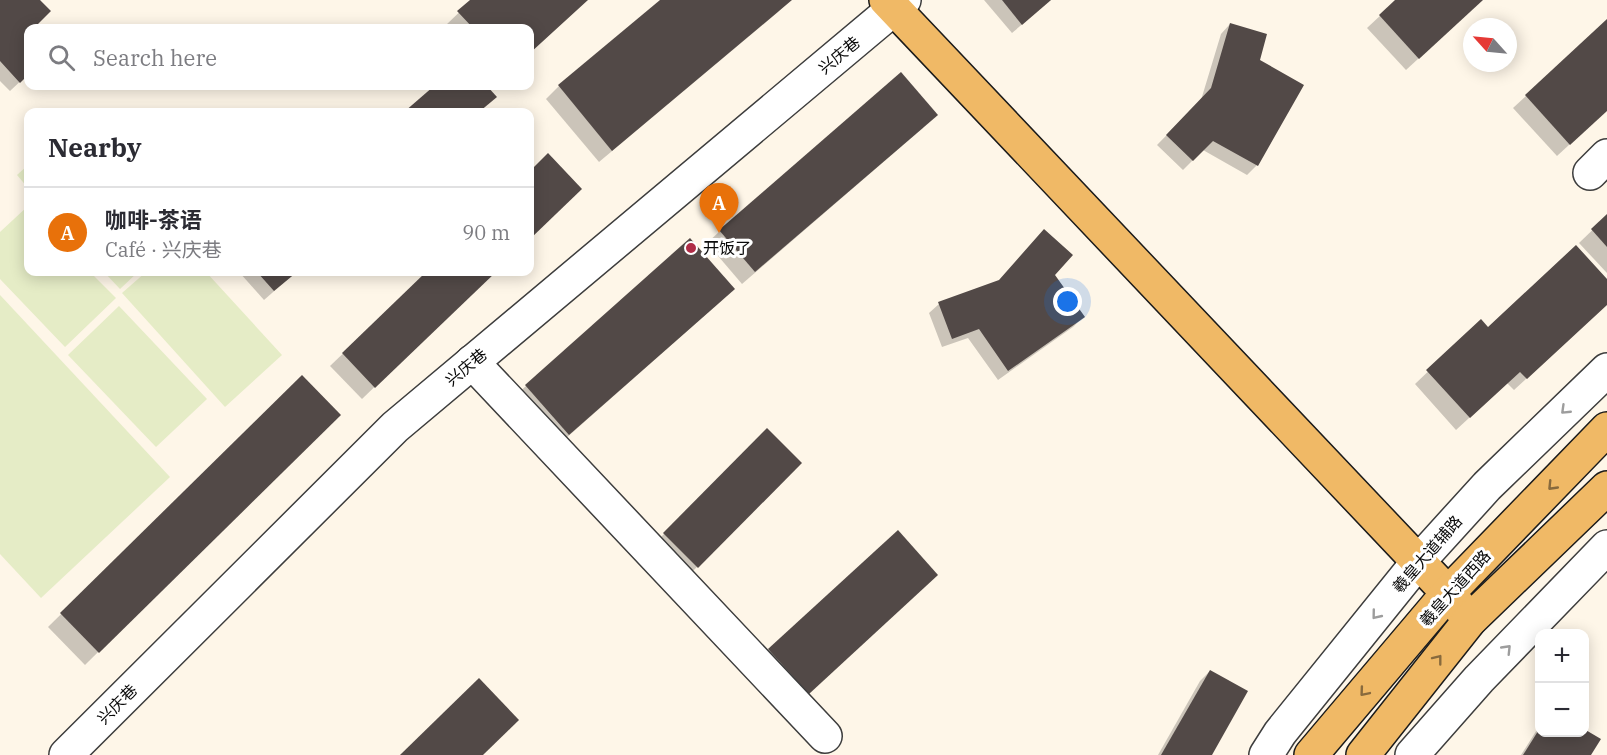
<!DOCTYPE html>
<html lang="en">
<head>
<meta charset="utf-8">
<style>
  body { margin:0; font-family:"IBM Plex Serif","Noto Sans SC",serif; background:#f7f7f7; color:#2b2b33 }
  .controls { position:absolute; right:18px; bottom:18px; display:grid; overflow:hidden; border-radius:12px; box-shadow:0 3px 15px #0003 }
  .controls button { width:54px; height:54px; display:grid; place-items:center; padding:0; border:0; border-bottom:2px solid #e1e1e2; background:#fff; color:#2b2b33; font:30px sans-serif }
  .compass { position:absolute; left:1463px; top:18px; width:54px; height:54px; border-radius:50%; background:#fff; box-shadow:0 3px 15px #0003; rotate:297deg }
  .you { position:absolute; left:1068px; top:302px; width:21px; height:21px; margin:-15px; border:4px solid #fff; border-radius:50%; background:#1a73e8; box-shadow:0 0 0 9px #1a73e833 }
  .badge { display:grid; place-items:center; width:39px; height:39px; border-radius:50%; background:#111827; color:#fff; font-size:20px; font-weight:700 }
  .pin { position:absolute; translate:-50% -50px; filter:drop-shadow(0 2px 3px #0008) }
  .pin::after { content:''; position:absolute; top:32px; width:21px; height:18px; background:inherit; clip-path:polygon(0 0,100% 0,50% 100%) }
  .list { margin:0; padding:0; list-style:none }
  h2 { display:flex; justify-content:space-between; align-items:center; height:78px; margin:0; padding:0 24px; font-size:26px }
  h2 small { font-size:20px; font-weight:400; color:#7c7c81 }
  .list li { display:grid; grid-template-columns:39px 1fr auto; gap:18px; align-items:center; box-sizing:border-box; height:90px; padding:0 24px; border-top:2px solid #e1e1e2 }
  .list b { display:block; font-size:22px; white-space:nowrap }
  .list p { margin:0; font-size:20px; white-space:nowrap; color:#7c7c81 }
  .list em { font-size:20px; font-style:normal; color:#7c7c81 }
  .icon { flex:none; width:33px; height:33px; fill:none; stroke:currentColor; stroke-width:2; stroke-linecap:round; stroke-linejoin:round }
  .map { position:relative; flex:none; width:1607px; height:755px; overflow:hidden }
  .search { position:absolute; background:#fff; box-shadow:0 3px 15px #0003; left:24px; top:24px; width:510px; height:66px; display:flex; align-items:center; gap:15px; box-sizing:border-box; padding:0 21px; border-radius:12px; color:#7c7c81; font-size:22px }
  .panel { position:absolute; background:#fff; box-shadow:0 3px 15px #0003; left:24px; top:108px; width:510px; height:168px; border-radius:12px }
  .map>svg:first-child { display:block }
  .pitch { fill:#e5ecc6 }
  .shadow { fill:#0003 }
  .building { fill:#524947 }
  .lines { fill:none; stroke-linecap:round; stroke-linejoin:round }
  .minor-casing { stroke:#3d3d3d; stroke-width:36 }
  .major-casing { stroke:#1b1b1b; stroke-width:36 }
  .minor { stroke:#fff; stroke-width:33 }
  .major { stroke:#f0b966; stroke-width:33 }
  .oneway { stroke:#9d9d9d }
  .oneway2 { stroke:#886a3d }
  .poi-dot { fill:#af2c46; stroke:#fff; stroke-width:2 }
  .labels { text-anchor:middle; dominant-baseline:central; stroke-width:6; stroke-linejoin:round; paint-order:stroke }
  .street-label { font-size:16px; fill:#0a0a0a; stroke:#fff }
  .poi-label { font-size:16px; fill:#0a0a0a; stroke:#fff; text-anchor:start }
</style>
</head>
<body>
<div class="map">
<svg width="1607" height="755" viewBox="0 0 1607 755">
  <rect width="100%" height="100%" fill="#fef6e8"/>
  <!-- pitch -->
  <g class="pitch">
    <path d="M 28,165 L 28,188 L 17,175 Z"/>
    <path d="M 28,206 L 28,272 L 90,272 L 116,298 L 65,347 L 0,279 L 0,232 Z"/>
    <path d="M 104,272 L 138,272 L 120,289 Z"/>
    <path d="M 146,272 L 206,272 L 282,355 L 225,407 L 122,293 Z"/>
    <path d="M 0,295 L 170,477 L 41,598 L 0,554 Z"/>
    <path d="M 119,306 L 207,399 L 156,447 L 68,355 Z"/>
  </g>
  <!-- shadow -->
  <g class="shadow">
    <path d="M 0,0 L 38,0 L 33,27 L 35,28 L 28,28 L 28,74 L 10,91 L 0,81 Z"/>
    <path d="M 472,0 L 587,0 L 530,52 L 530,28 L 449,28 L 446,25 Z"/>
    <path d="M 663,0 L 790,0 L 778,12 L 599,162 L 546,99 L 559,86 Z"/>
    <path d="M 984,0 L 1051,0 L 1012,33 Z"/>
    <path d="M 1397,0 L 1482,0 L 1406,70 L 1367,28 Z"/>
    <path d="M 1607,21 L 1607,110 L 1557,156 L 1513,108 Z"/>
    <path d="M 1230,24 L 1258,60 L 1257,165 L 1247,175 L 1203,150 L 1183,170 L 1157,145 L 1201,100 L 1221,34 Z"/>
    <path d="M 436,86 L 485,86 L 495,97 L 478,112 L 406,112 Z"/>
    <path d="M 924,127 L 742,284 L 707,243 L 720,231 Z"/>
    <path d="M 548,156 L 580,189 L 530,238 L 530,174 Z"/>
    <path d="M 1607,216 L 1607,273 L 1579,243 Z"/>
    <path d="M 239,272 L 296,272 L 264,300 Z"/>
    <path d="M 428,272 L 494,272 L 362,399 L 330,366 Z"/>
    <path d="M 1053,275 L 1083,317 L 1073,327 L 998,380 L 968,338 L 942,347 L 929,313 L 939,304 L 998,282 Z"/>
    <path d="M 1607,281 L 1607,304 L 1514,390 L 1507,383 L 1456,430 L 1415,384 L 1481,321 L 1488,329 Z"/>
    <path d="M 721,301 L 556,447 L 513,398 L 526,386 Z"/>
    <path d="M 302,377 L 338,415 L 85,665 L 48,627 Z"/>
    <path d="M 767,431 L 800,463 L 687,577 L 654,544 Z"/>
    <path d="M 898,533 L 924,587 L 795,705 L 756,663 Z"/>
    <path d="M 1210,671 L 1210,755 L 1158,755 L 1200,681 Z"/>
    <path d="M 1540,725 L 1540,732 L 1589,755 L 1521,755 Z"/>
  </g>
  <!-- building -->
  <g class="building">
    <path d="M 0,0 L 40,0 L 51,11 L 35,27 L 37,28 L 28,28 L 28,75 L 20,83 L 0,61 Z"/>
    <path d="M 470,0 L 588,0 L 530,53 L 530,28 L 473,28 L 457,11 Z"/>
    <path d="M 660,0 L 792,0 L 612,151 L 558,85 Z"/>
    <path d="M 1002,0 L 1051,0 L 1022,25 Z"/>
    <path d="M 1395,0 L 1483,0 L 1419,59 L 1379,15 Z"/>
    <path d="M 1607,19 L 1607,111 L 1570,145 L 1525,95 Z"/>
    <path d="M 1230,23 L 1267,34 L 1260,60 L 1304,85 L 1258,166 L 1213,141 L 1193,161 L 1166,135 L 1211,88 Z"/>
    <path d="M 901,72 L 938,115 L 755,272 L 719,230 Z"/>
    <path d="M 434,86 L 487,86 L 497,97 L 479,112 L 404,112 Z"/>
    <path d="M 548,153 L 582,189 L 530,239 L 530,171 Z"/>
    <path d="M 1607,214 L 1607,247 L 1591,229 Z"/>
    <path d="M 1044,229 L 1073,255 L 1055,275 L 1085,317 L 1008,371 L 979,329 L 952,339 L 938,302 L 999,280 Z"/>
    <path d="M 690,238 L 735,289 L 569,435 L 525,385 Z"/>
    <path d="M 1576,245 L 1607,279 L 1607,305 L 1527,379 L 1520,372 L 1470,418 L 1426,370 L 1481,319 L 1488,327 Z"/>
    <path d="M 257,272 L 297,272 L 274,291 Z"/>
    <path d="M 426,272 L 496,272 L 375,388 L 342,353 Z"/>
    <path d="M 302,375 L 341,415 L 99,653 L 60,613 Z"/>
    <path d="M 767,428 L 802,463 L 698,568 L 663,533 Z"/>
    <path d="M 898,530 L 938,575 L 809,694 L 768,649 Z"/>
    <path d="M 1210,670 L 1248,691 L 1212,755 L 1161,755 Z"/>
    <path d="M 479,678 L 519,720 L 483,755 L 400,755 Z"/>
    <path d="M 1540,728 L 1540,732 L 1584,732 L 1584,729 L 1601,739 L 1591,755 L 1523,755 Z"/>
  </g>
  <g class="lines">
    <defs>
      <g id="minor">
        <path d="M 1590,173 L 1607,156"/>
        <path d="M 472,362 L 825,736"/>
        <path d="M 66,755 L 395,427 L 904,0"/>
        <path d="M 1266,755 L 1280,733 L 1418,562 L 1487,486 L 1607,370"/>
        <path d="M 1412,755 L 1479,679 L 1607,547"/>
      </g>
      <g id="major">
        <path d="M 886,0 L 1448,593 L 1470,620"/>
        <path d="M 1311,755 L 1448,593 L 1607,429"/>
        <path d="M 1363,755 L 1470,620 L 1607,488"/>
      </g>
    </defs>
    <!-- minor casing -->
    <use href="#minor" class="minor-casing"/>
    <!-- major casing -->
    <use href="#major" class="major-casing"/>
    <!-- minor -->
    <use href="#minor" class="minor"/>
    <!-- major -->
    <use href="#major" class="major"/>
  </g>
  <!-- one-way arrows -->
  <defs><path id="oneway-chevron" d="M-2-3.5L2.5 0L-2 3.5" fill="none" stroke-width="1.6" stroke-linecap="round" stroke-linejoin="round" transform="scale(1.5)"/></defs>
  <g class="oneway">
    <use href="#oneway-chevron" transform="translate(1565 410) rotate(136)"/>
    <use href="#oneway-chevron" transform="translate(1376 615) rotate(129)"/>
    <use href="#oneway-chevron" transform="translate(1507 649) rotate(-46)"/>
  </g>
  <g class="oneway2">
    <use href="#oneway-chevron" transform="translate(1552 486) rotate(134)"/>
    <use href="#oneway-chevron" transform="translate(1438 659) rotate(-52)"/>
    <use href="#oneway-chevron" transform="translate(1364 692) rotate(130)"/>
  </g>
  <!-- markers -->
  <circle class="poi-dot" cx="691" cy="248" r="6"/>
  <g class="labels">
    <!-- street labels -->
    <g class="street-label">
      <text transform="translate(839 55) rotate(-40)">兴庆巷</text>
      <text transform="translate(466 367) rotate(-40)">兴庆巷</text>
      <text transform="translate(1427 554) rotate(-49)">羲皇大道辅路</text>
      <text transform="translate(1455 588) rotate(-48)">羲皇大道西路</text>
      <text transform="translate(117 704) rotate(-45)">兴庆巷</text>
    </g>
    <!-- poi labels -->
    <g class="poi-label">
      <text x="703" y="248">开饭了</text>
    </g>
  </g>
</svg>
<div class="controls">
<button>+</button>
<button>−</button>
</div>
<svg class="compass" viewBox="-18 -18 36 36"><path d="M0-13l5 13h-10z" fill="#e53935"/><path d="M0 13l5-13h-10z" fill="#7c7c81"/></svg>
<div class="you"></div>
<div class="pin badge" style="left:719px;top:233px;background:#e8710a">A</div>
<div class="search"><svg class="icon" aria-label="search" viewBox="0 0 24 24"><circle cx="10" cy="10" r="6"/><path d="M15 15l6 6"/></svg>Search here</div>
<section class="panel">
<h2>Nearby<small></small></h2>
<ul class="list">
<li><span class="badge" style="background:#e8710a">A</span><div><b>咖啡-茶语</b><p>Café · 兴庆巷</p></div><em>90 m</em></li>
</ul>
</section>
</div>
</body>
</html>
